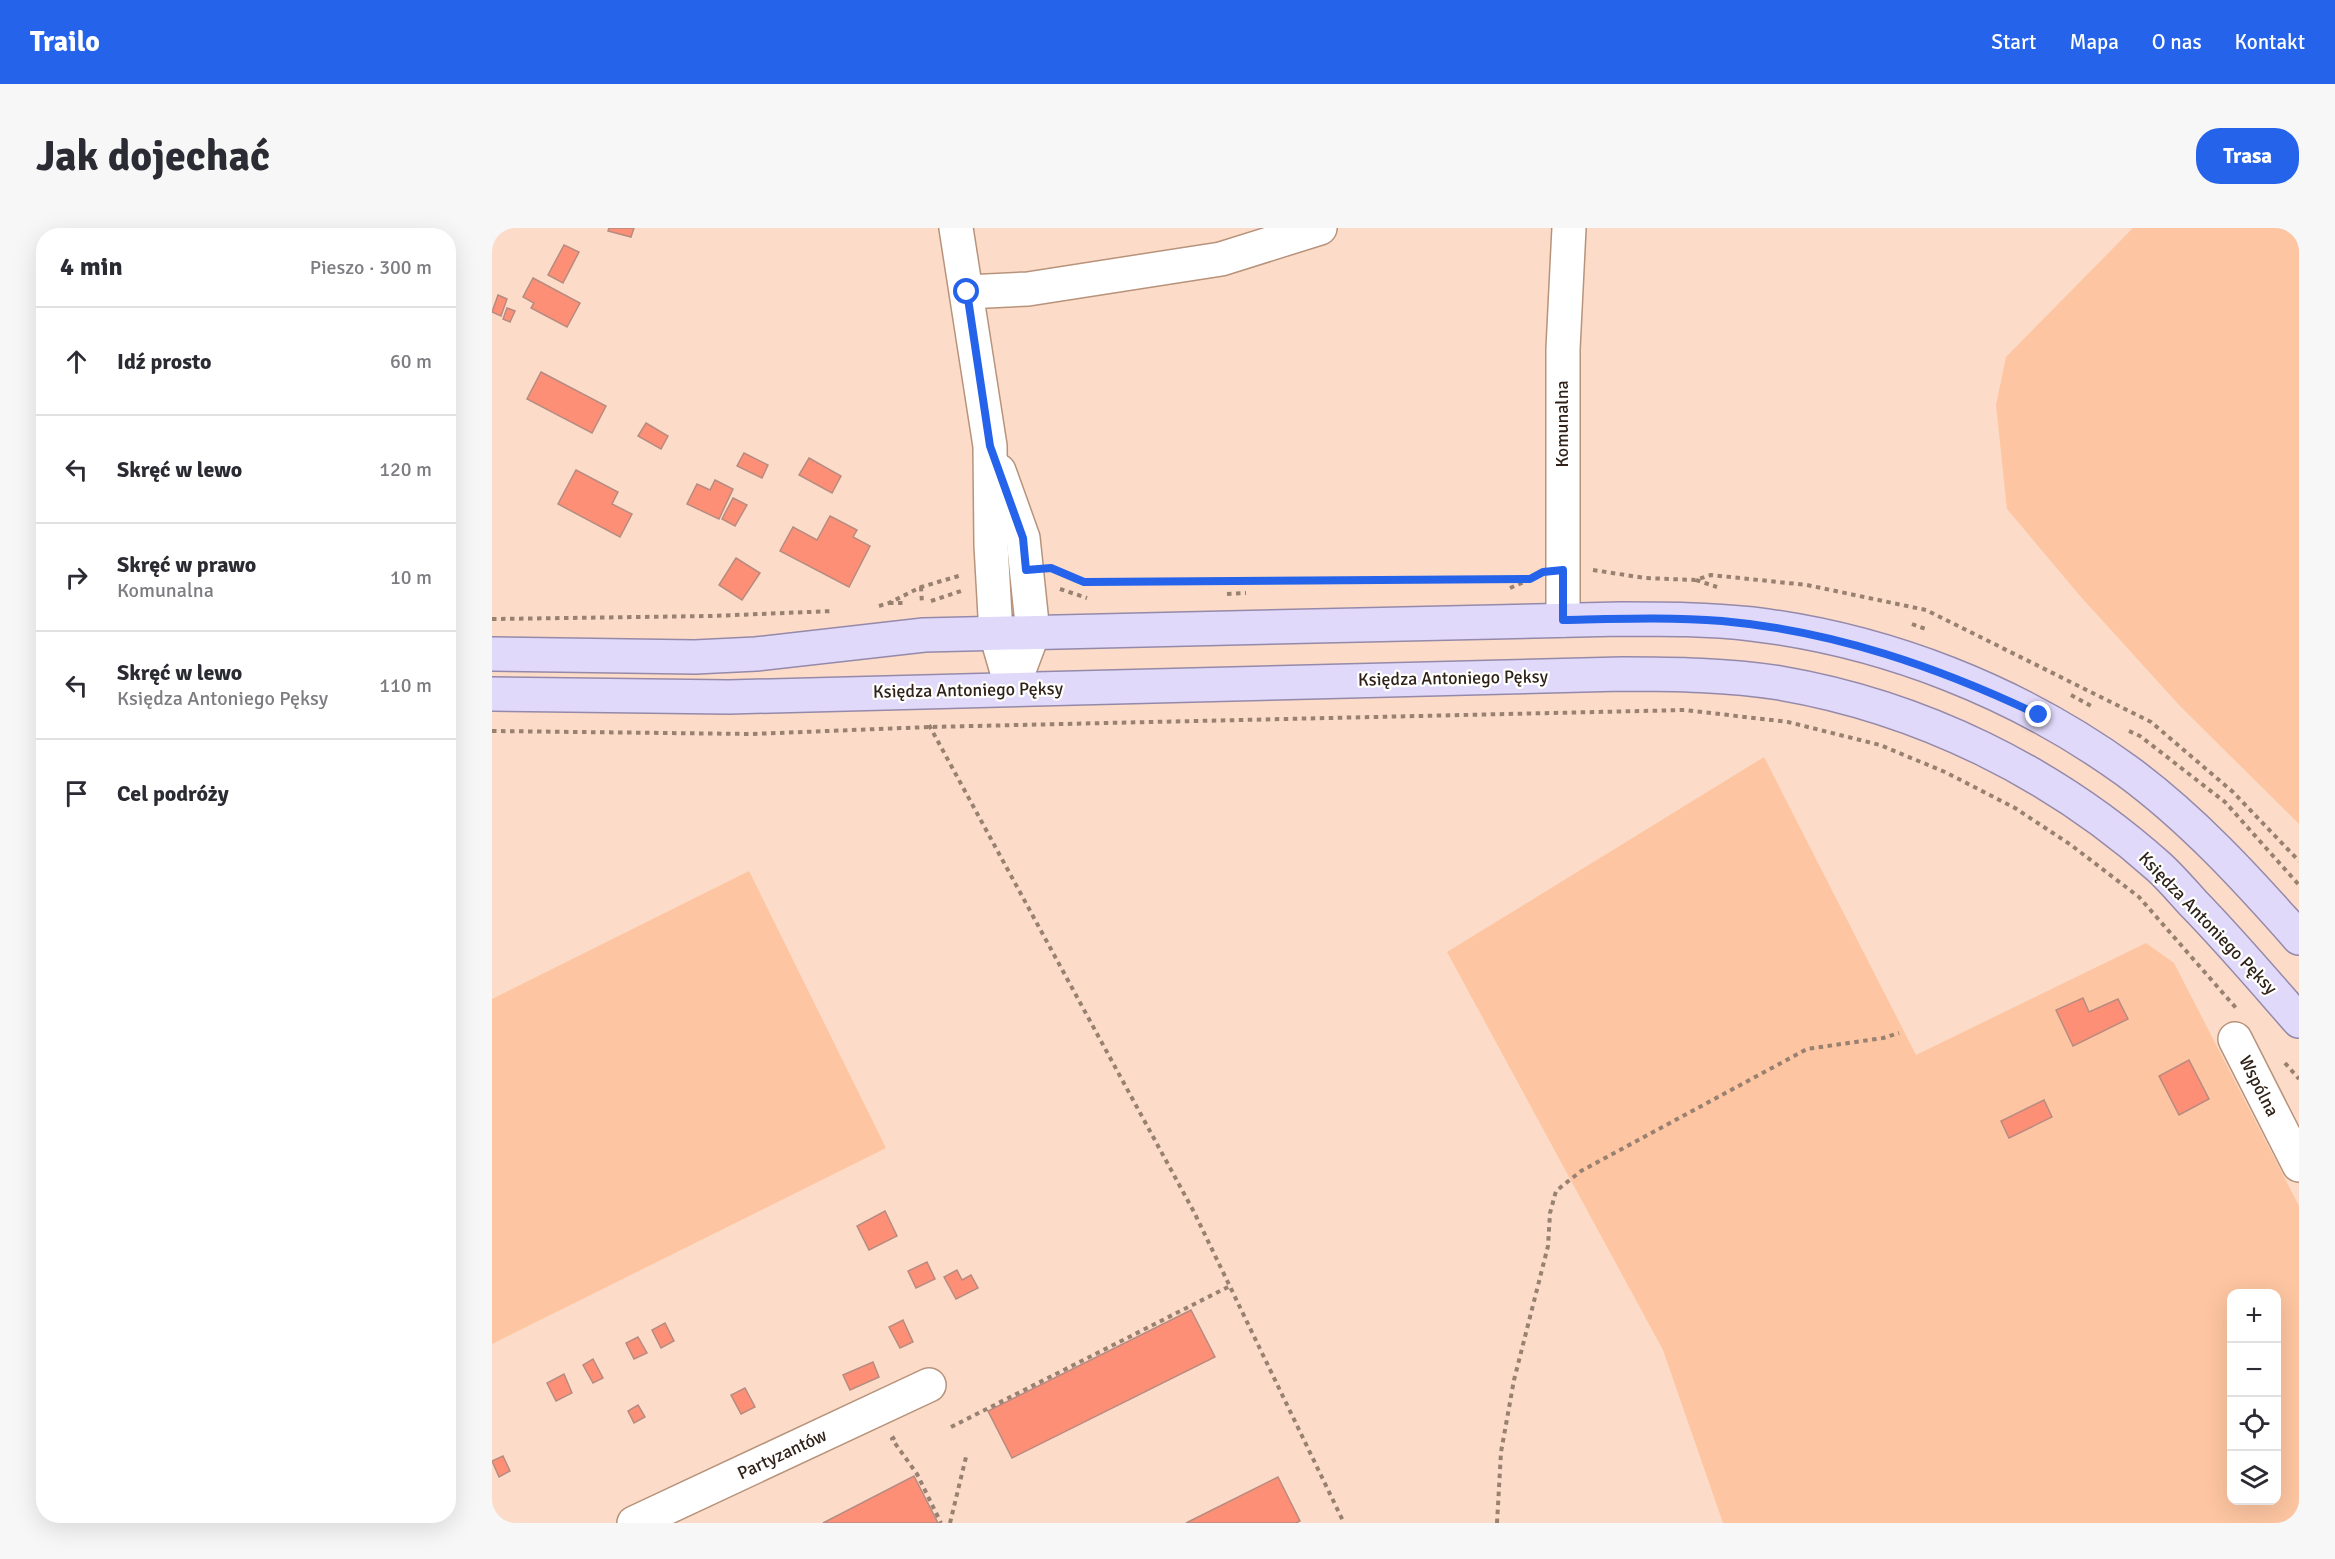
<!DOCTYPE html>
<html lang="pl">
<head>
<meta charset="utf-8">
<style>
  body { margin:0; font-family:Signika,sans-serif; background:#f7f7f7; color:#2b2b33 }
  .controls { position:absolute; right:18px; bottom:18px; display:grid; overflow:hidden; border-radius:12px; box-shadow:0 6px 24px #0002 }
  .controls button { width:54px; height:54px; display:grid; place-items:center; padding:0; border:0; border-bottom:2px solid #e1e1e2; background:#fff; color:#2b2b33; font:30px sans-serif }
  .stop { position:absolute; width:18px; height:18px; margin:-14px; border:4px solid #2563eb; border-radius:50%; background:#fff }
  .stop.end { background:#2563eb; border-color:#fff; box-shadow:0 2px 6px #0008 }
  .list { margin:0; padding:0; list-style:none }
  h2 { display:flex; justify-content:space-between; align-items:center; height:78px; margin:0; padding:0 24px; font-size:26px }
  h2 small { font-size:20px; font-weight:400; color:#7c7c81 }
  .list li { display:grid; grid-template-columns:39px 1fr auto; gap:18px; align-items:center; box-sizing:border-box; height:108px; padding:0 24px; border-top:2px solid #e1e1e2 }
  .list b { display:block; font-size:22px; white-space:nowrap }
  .list p { margin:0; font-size:20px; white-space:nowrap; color:#7c7c81 }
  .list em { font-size:20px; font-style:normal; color:#7c7c81 }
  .icon { flex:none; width:33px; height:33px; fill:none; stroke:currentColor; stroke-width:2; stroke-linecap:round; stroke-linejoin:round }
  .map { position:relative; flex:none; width:1807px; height:1295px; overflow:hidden; border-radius:24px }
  header { display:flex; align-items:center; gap:36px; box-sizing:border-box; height:84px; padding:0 30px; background:#2563eb; color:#fff }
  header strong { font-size:28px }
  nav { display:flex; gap:33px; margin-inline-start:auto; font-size:21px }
  .intro { display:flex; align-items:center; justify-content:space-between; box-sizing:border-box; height:144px; padding:0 36px }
  h1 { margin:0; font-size:42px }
  .button { padding:15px 27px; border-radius:24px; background:#2563eb; color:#fff; font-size:21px; font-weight:700 }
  main { display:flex; gap:36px; padding:0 36px }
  aside { flex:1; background:#fff; border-radius:24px; box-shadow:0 6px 24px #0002 }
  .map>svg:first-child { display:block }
  .green { fill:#fdc5a1; fill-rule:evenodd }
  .building { fill:#fc8f76; stroke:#b78b80; stroke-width:1.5 }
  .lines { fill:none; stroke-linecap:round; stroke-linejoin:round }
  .minor-casing { stroke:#b8937b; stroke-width:36 }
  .major-casing { stroke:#9589a9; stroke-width:36 }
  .path { stroke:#988171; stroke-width:4; stroke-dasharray:4.5 4.5; stroke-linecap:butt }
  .minor { stroke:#fff; stroke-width:33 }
  .major { stroke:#e0d9fa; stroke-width:33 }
  .route { stroke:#2563eb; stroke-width:8 }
  .labels { text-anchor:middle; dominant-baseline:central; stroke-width:4.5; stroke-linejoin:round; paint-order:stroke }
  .street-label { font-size:18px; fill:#302218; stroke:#fff }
</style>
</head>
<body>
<header>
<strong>Trailo</strong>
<nav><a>Start</a><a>Mapa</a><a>O nas</a><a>Kontakt</a></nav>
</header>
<div class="intro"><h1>Jak dojechać</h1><a class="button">Trasa</a></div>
<main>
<aside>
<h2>4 min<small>Pieszo · 300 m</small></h2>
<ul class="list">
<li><svg class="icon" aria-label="ahead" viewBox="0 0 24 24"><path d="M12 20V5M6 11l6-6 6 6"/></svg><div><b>Idź prosto</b></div><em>60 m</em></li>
<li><svg class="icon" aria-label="left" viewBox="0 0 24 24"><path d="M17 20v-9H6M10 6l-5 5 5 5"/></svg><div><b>Skręć w lewo</b></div><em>120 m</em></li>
<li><svg class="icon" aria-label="right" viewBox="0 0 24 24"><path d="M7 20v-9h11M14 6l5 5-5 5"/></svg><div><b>Skręć w prawo</b><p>Komunalna</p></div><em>10 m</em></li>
<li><svg class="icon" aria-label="left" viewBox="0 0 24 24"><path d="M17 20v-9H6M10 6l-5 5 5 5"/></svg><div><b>Skręć w lewo</b><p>Księdza Antoniego Pęksy</p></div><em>110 m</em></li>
<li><svg class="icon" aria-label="arrive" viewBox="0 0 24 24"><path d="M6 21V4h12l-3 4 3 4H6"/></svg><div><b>Cel podróży</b></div></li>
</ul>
</aside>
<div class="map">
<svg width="1807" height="1295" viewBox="0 0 1807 1295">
  <rect width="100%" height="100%" fill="#fcdcc8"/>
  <!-- green -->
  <g class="green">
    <path d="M 1641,0 L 1807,0 L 1807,596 L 1688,478 L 1589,369 L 1515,281 L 1504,177 L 1514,129 Z"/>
    <path d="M 1272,529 L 1424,827 L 1654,715 L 1682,735 L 1807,978 L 1807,1295 L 1231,1295 L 1171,1122 L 955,724 ZM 1740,1066 L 1784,1066 L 1784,1272 L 1740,1272 Z"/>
    <path d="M 257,643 L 394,920 L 0,1116 L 0,771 Z"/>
  </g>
  <!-- building -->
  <g class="building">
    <path d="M 117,0 L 142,0 L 139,9 L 116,3 Z"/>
    <path d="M 72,17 L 87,24 L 71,55 L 56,47 Z"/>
    <path d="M 41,50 L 88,75 L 75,99 L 39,80 L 42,75 L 31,69 Z"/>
    <path d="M 6,67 L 15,71 L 9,88 L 0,84 Z"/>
    <path d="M 15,80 L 23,83 L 18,94 L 11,91 Z"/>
    <path d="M 49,144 L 114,178 L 100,205 L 35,171 Z"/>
    <path d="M 154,195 L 176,208 L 169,221 L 146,208 Z"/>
    <path d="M 252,225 L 276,237 L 270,250 L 245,238 Z"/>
    <path d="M 317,230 L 349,248 L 340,265 L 307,247 Z"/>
    <path d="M 84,242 L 126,264 L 120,276 L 140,286 L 128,309 L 66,276 Z"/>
    <path d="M 223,252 L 241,261 L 227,291 L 195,276 L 205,256 L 218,262 Z"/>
    <path d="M 241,270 L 255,277 L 243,298 L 230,291 Z"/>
    <path d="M 338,288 L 365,302 L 361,309 L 378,318 L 357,359 L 288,323 L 301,299 L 325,312 Z"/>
    <path d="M 244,330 L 268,345 L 250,372 L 227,357 Z"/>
    <path d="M 1591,770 L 1597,784 L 1626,771 L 1636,791 L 1581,818 L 1564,782 Z"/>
    <path d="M 1697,832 L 1717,871 L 1687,887 L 1667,848 Z"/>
    <path d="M 1552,872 L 1560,889 L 1517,910 L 1509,893 Z"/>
    <path d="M 393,983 L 405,1008 L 377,1022 L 365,998 Z"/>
    <path d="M 435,1034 L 443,1051 L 424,1060 L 416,1043 Z"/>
    <path d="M 465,1042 L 470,1052 L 479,1047 L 486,1060 L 464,1071 L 452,1049 Z"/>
    <path d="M 699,1082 L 723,1129 L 520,1230 L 496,1183 Z"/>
    <path d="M 411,1092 L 421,1114 L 408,1120 L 397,1099 Z"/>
    <path d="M 173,1095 L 182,1113 L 169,1120 L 160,1102 Z"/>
    <path d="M 146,1109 L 155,1125 L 142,1131 L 134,1115 Z"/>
    <path d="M 101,1131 L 111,1150 L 101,1155 L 91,1137 Z"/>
    <path d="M 381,1134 L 387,1149 L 358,1162 L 351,1147 Z"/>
    <path d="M 72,1146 L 80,1165 L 64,1173 L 55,1155 Z"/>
    <path d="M 253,1160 L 263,1179 L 249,1186 L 239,1167 Z"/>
    <path d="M 146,1177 L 153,1189 L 142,1195 L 136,1183 Z"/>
    <path d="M 11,1228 L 18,1243 L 7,1249 L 0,1233 Z"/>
    <path d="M 422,1248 L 446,1295 L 331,1295 Z"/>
    <path d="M 786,1249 L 808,1293 L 804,1295 L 694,1295 Z"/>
  </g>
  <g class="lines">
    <defs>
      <g id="minor">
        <path d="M 464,0 L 498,218 L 499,317 L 504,406 L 520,461"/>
        <path d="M 475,64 L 536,61 L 729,31 L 828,0"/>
        <path d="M 507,243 L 531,310 L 541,405 L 520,461"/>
        <path d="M 1071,392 L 1071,121 L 1077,0"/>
        <path d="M 1743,811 L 1807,937"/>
        <path d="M 142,1295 L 437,1157"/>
      </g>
      <g id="major">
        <path d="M 0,426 L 203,429 L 264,426 L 432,407 L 1129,391 C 1173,391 1216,391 1260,396 C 1394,412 1526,464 1635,543 C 1700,591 1755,651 1807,710"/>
        <path d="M 0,466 L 237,469 L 1130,446 C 1183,446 1236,447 1288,455 C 1428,479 1561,544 1667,639 C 1679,650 1690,663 1701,675 C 1738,713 1772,753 1807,793"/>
      </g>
    </defs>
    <!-- minor casing -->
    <use href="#minor" class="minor-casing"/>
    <!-- major casing -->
    <use href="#major" class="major-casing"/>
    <!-- path -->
    <g class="path">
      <path d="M 1101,342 L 1153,350 L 1203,352 L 1219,347 L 1315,357 L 1434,382 L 1659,494 L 1741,564 L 1807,633"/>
      <path d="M 566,344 L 592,354 L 1034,351"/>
      <path d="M 1204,352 L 1225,359"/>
      <path d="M 429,359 L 430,376"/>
      <path d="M 1018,360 L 1039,351"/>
      <path d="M 568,361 L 595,370"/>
      <path d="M 735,366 L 754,365"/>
      <path d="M 439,373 L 469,363"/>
      <path d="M 397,375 L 411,375"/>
      <path d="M 387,378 L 397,375 L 429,359 L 470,347"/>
      <path d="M 0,391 L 219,388 L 341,383"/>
      <path d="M 1420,396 L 1436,402"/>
      <path d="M 1579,467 L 1601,479"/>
      <path d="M 437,497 L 702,984 L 852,1295"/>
      <path d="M 0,503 L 260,506 L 437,499 L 1193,482 L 1296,494 L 1388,517 L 1453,544 L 1523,580 L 1579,617 L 1647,669 L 1744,780"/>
      <path d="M 1637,503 L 1648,508 L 1733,574 L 1807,657"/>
      <path d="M 1793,835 L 1807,851"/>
      <path d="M 459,1199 L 738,1058"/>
      <path d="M 403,1209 L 400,1211 L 425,1246 L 449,1295"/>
      <path d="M 458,1295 L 474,1229"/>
      <path d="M 1005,1295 L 1009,1224 L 1022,1152 L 1056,1018 L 1058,985 L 1064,963 L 1089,943 L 1315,821 L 1391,810 L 1407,805"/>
    </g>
    <!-- minor -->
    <use href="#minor" class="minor"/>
    <!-- major -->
    <use href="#major" class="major"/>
  </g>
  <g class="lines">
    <!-- route -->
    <path class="route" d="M 475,64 L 498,218 L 531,310 L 534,342 L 559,340 L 592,354 L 1038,351 L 1051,344 L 1071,342 L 1071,392 C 1124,391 1177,389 1230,393 C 1342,403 1446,439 1547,487"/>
  </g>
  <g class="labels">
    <!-- street labels -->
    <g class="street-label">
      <text transform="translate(1070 196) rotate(-90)">Komunalna</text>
      <text transform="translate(961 450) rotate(-1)">Księdza Antoniego Pęksy</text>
      <text transform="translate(476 462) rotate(-1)">Księdza Antoniego Pęksy</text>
      <text transform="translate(1716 695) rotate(46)">Księdza Antoniego Pęksy</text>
      <text transform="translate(1767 858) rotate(63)">Wspólna</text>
      <text transform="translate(290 1226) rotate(-25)">Partyzantów</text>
    </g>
  </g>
</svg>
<div class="controls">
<button>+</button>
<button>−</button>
<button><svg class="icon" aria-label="locate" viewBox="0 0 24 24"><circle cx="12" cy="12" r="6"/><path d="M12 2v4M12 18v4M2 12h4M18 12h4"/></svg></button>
<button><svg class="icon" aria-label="layers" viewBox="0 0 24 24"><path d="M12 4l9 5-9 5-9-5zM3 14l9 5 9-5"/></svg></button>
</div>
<div class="stop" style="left:475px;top:64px"></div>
<div class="stop end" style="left:1547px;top:487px"></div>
</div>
</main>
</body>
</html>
